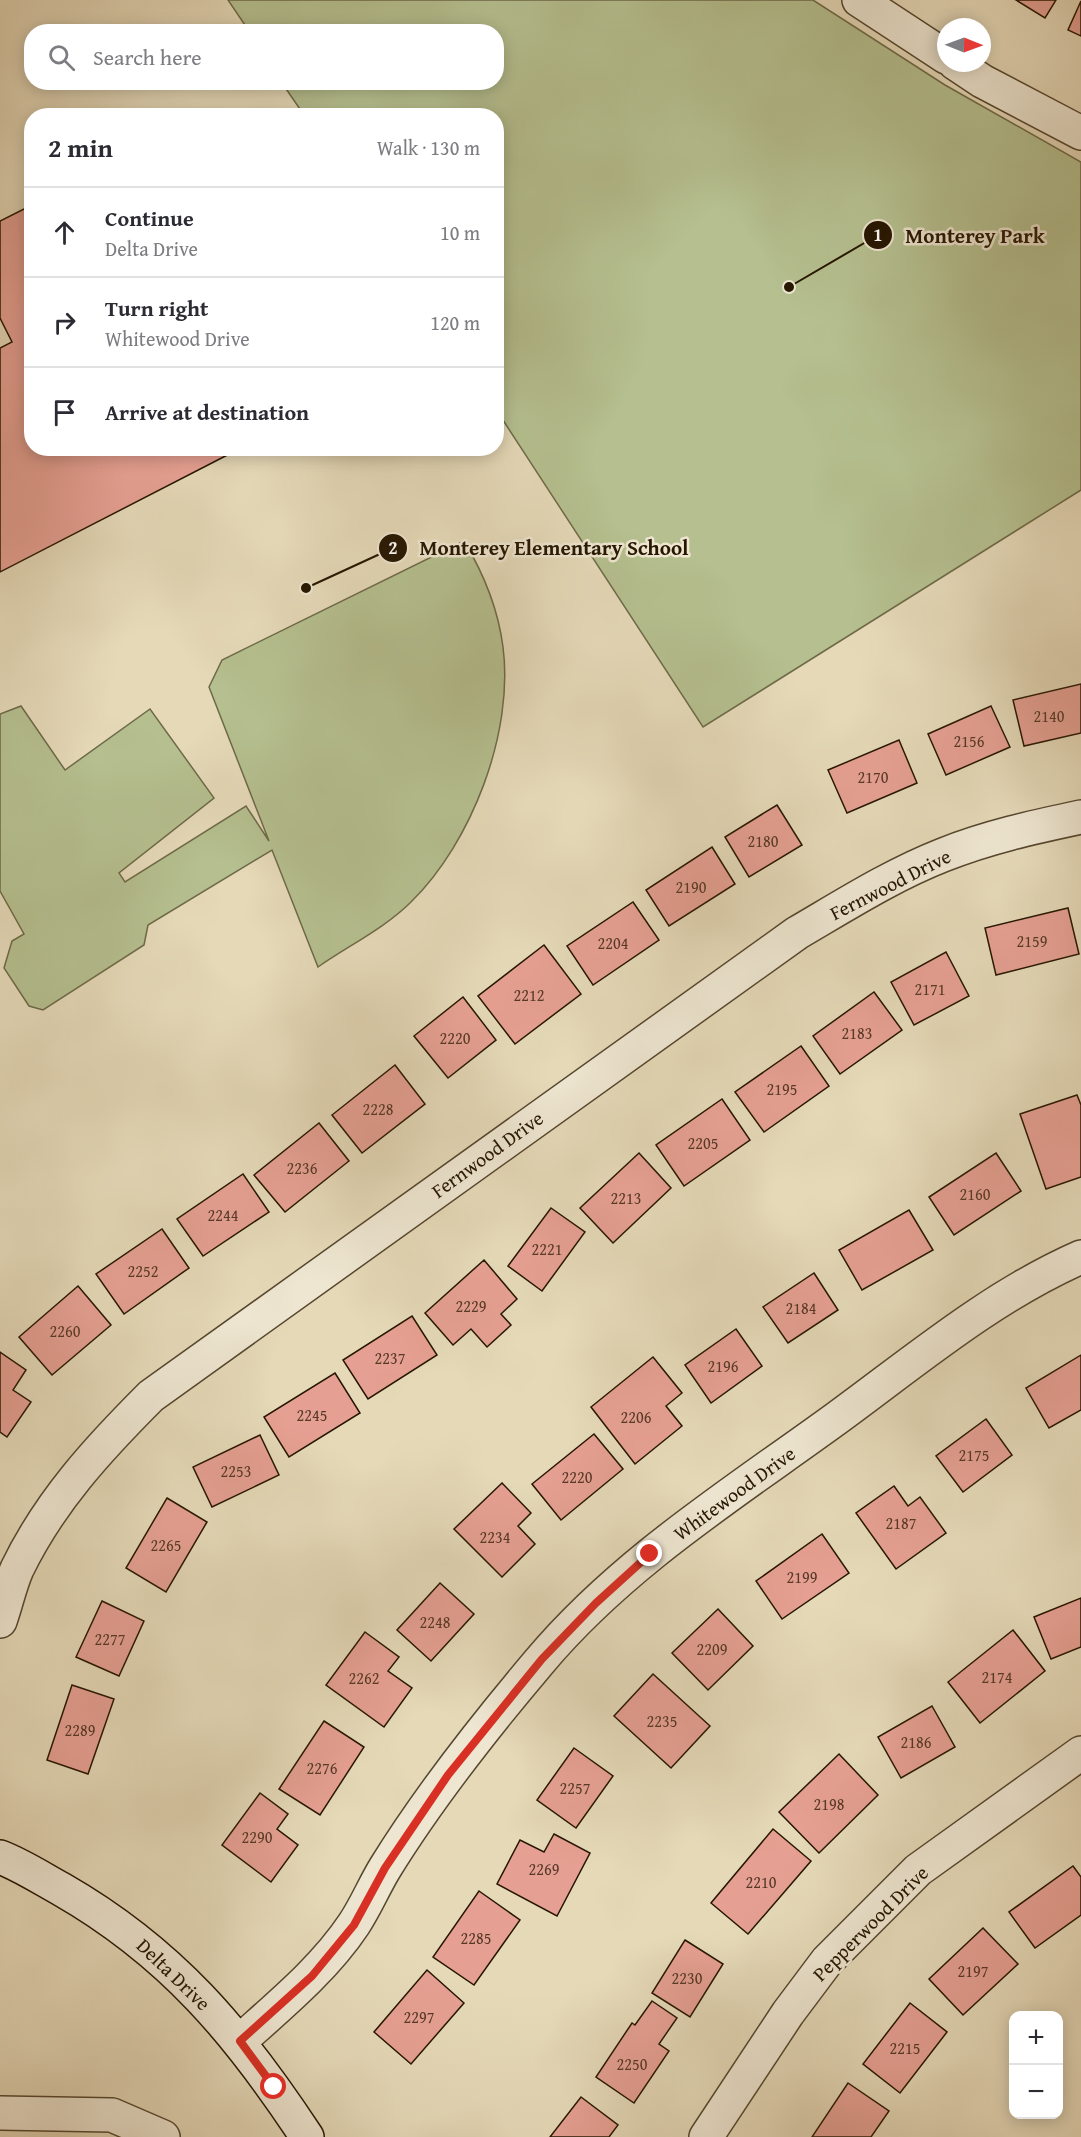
<!DOCTYPE html>
<html lang="en">
<head>
<meta charset="utf-8">
<style>
  body { margin:0; font-family:"Gentium Book Plus",serif; background:#f7f7f7; color:#2b2b33 }
  .controls { position:absolute; right:18px; bottom:18px; display:grid; overflow:hidden; border-radius:12px; box-shadow:0 3px 15px #0003 }
  .controls button { width:54px; height:54px; display:grid; place-items:center; padding:0; border:0; border-bottom:2px solid #e1e1e2; background:#fff; color:#2b2b33; font:30px sans-serif }
  .compass { position:absolute; left:937px; top:18px; width:54px; height:54px; border-radius:50%; background:#fff; box-shadow:0 3px 15px #0003; rotate:91deg }
  .stop { position:absolute; width:18px; height:18px; margin:-14px; border:4px solid #d93025; border-radius:50%; background:#fff }
  .stop.end { background:#d93025; border-color:#fff; box-shadow:0 2px 6px #0008 }
  .list { margin:0; padding:0; list-style:none }
  h2 { display:flex; justify-content:space-between; align-items:center; height:78px; margin:0; padding:0 24px; font-size:26px }
  h2 small { font-size:20px; font-weight:400; color:#7c7c81 }
  .list li { display:grid; grid-template-columns:39px 1fr auto; gap:18px; align-items:center; box-sizing:border-box; height:90px; padding:0 24px; border-top:2px solid #e1e1e2 }
  .list b { display:block; font-size:22px; white-space:nowrap }
  .list p { margin:0; font-size:20px; white-space:nowrap; color:#7c7c81 }
  .list em { font-size:20px; font-style:normal; color:#7c7c81 }
  .icon { flex:none; width:33px; height:33px; fill:none; stroke:currentColor; stroke-width:2; stroke-linecap:round; stroke-linejoin:round }
  .map { position:relative; flex:none; width:1081px; height:2137px; overflow:hidden }
  .search { position:absolute; background:#fff; box-shadow:0 3px 15px #0003; left:24px; top:24px; width:480px; height:66px; display:flex; align-items:center; gap:15px; box-sizing:border-box; padding:0 21px; border-radius:24px; color:#7c7c81; font-size:22px }
  .panel { position:absolute; background:#fff; box-shadow:0 3px 15px #0003; left:24px; top:108px; width:480px; height:348px; border-radius:24px }
  .map>svg:first-child { display:block }
  .green { fill:#b5bf8f; stroke:#6e6a48; stroke-width:1.5 }
  .building { fill:#e6a093; stroke:#261601; stroke-width:1.5 }
  .lines { fill:none; stroke-linecap:round; stroke-linejoin:round }
  .street-casing { stroke:#56472f; stroke-width:36 }
  .secondary-casing { stroke:#261601; stroke-width:36 }
  .street { stroke:#eee6d1; stroke-width:33 }
  .secondary { stroke:#eee6d1; stroke-width:33 }
  .route { stroke:#d93025; stroke-width:8 }
  .labels { text-anchor:middle; dominant-baseline:central; stroke-width:5; stroke-linejoin:round; paint-order:stroke }
  .number-label { font-size:16px; fill:#563826 }
  .street-label { font-size:20px; fill:#261601; stroke:#eee6d1 }
  .leader { fill:none; stroke:#261601; stroke-width:2 }
  .callout-dot { fill:#261601; stroke:#eee6d1; stroke-width:2 }
  .mark-label { font-size:18px; text-anchor:middle; font-weight:bold; fill:#fff }
  .callout-label { font-size:21px; text-anchor:middle; font-weight:bold; fill:#261601; stroke:#eee6d1; stroke-width:5; stroke-linejoin:round; paint-order:stroke }
</style>
</head>
<body>
<div class="map">
<svg width="1081" height="2137" viewBox="0 0 1081 2137">
  <rect width="100%" height="100%" fill="#e5d9b8"/>
  <filter id="stains"><feTurbulence type="fractalNoise" baseFrequency=".00333" numOctaves="4"/><feColorMatrix values="0 0 0 0 .2 0 0 0 0 .09 0 0 0 0 .02 0 0 0 .5 -.17"/></filter>
  <radialGradient id="worn" r=".72"><stop offset=".6" stop-color="#630" stop-opacity="0"/><stop offset="1" stop-color="#630" stop-opacity=".3"/></radialGradient>
  <!-- green -->
  <g class="green">
    <path d="M 228,0 L 813,0 L 945,85 L 1081,162 L 1081,490 L 703,727 L 497,411 L 496,116 L 304,115 L 282,83 L 496,82 L 496,32 L 249,31 Z"/>
    <path d="M 464,541 C 484,574 498,608 503,647 C 514,732 472,842 411,902 C 385,928 348,946 318,967 L 272,850 L 148,925 L 144,945 L 43,1010 L 29,1006 L 4,968 L 12,941 L 24,934 L 0,891 L 0,714 L 21,706 L 65,770 L 150,709 L 214,798 L 119,873 L 125,882 L 246,806 L 269,841 L 209,687 L 222,660 Z"/>
  </g>
  <!-- building -->
  <g class="building">
    <path d="M 1016,0 L 1056,0 L 1045,18 Z"/>
    <path d="M 1081,1 L 1081,36 L 1068,30 Z"/>
    <path d="M 32,205 L 32,448 L 241,448 L 0,572 L 0,348 L 12,342 L 0,318 L 0,221 Z"/>
    <path d="M 1081,684 L 1081,733 L 1024,746 L 1013,700 Z"/>
    <path d="M 991,706 L 1010,747 L 946,775 L 928,734 Z"/>
    <path d="M 899,740 L 917,783 L 847,813 L 828,770 Z"/>
    <path d="M 777,805 L 802,845 L 749,877 L 725,837 Z"/>
    <path d="M 712,847 L 735,884 L 669,926 L 646,890 Z"/>
    <path d="M 633,902 L 659,940 L 593,985 L 567,946 Z"/>
    <path d="M 1068,908 L 1079,954 L 996,975 L 985,928 Z"/>
    <path d="M 544,945 L 581,994 L 515,1044 L 478,996 Z"/>
    <path d="M 946,952 L 969,996 L 914,1025 L 891,982 Z"/>
    <path d="M 874,992 L 902,1030 L 840,1074 L 813,1036 Z"/>
    <path d="M 463,997 L 496,1040 L 448,1078 L 414,1036 Z"/>
    <path d="M 801,1046 L 829,1086 L 764,1132 L 735,1092 Z"/>
    <path d="M 395,1065 L 425,1104 L 362,1153 L 332,1115 Z"/>
    <path d="M 1077,1095 L 1081,1105 L 1081,1177 L 1046,1189 L 1020,1114 Z"/>
    <path d="M 722,1099 L 750,1140 L 684,1186 L 656,1145 Z"/>
    <path d="M 319,1123 L 349,1161 L 285,1212 L 254,1175 Z"/>
    <path d="M 639,1153 L 671,1188 L 613,1243 L 580,1208 Z"/>
    <path d="M 996,1153 L 1021,1191 L 954,1235 L 929,1197 Z"/>
    <path d="M 243,1174 L 269,1212 L 203,1256 L 177,1219 Z"/>
    <path d="M 551,1208 L 585,1232 L 542,1291 L 508,1266 Z"/>
    <path d="M 909,1210 L 933,1250 L 862,1290 L 839,1250 Z"/>
    <path d="M 162,1229 L 189,1268 L 124,1314 L 96,1274 Z"/>
    <path d="M 484,1260 L 517,1299 L 501,1314 L 511,1325 L 487,1347 L 471,1329 L 453,1345 L 425,1313 Z"/>
    <path d="M 814,1273 L 838,1310 L 788,1343 L 763,1307 Z"/>
    <path d="M 78,1286 L 111,1325 L 52,1375 L 19,1337 Z"/>
    <path d="M 412,1316 L 437,1355 L 368,1399 L 343,1360 Z"/>
    <path d="M 736,1329 L 762,1366 L 711,1403 L 685,1365 Z"/>
    <path d="M 0,1352 L 26,1370 L 13,1390 L 31,1402 L 7,1437 L 0,1432 Z"/>
    <path d="M 1081,1355 L 1081,1410 L 1049,1428 L 1026,1388 Z"/>
    <path d="M 653,1357 L 682,1393 L 666,1406 L 682,1426 L 635,1464 L 591,1407 Z"/>
    <path d="M 335,1373 L 360,1413 L 289,1457 L 264,1417 Z"/>
    <path d="M 986,1419 L 1012,1455 L 963,1492 L 936,1456 Z"/>
    <path d="M 594,1434 L 623,1469 L 561,1520 L 532,1484 Z"/>
    <path d="M 260,1435 L 279,1475 L 212,1507 L 193,1467 Z"/>
    <path d="M 502,1483 L 531,1513 L 518,1526 L 535,1544 L 502,1577 L 454,1529 Z"/>
    <path d="M 894,1486 L 908,1506 L 920,1497 L 946,1533 L 896,1569 L 856,1513 Z"/>
    <path d="M 167,1498 L 207,1522 L 166,1592 L 126,1568 Z"/>
    <path d="M 822,1534 L 849,1573 L 782,1619 L 756,1581 Z"/>
    <path d="M 440,1583 L 474,1614 L 431,1661 L 397,1630 Z"/>
    <path d="M 1081,1598 L 1081,1647 L 1051,1659 L 1034,1617 Z"/>
    <path d="M 102,1601 L 144,1621 L 119,1676 L 76,1657 Z"/>
    <path d="M 718,1609 L 753,1646 L 708,1690 L 672,1653 Z"/>
    <path d="M 1013,1630 L 1045,1671 L 980,1723 L 948,1682 Z"/>
    <path d="M 365,1632 L 399,1657 L 388,1671 L 412,1688 L 384,1727 L 326,1685 Z"/>
    <path d="M 653,1674 L 710,1726 L 671,1768 L 614,1716 Z"/>
    <path d="M 72,1685 L 114,1699 L 88,1774 L 47,1760 Z"/>
    <path d="M 932,1706 L 955,1747 L 901,1778 L 878,1737 Z"/>
    <path d="M 324,1721 L 364,1747 L 320,1815 L 279,1789 Z"/>
    <path d="M 574,1748 L 613,1776 L 576,1828 L 537,1800 Z"/>
    <path d="M 839,1754 L 878,1795 L 819,1853 L 779,1812 Z"/>
    <path d="M 260,1793 L 288,1814 L 277,1829 L 298,1845 L 271,1882 L 222,1845 Z"/>
    <path d="M 773,1829 L 811,1861 L 748,1934 L 711,1903 Z"/>
    <path d="M 554,1834 L 590,1853 L 557,1916 L 497,1884 L 520,1840 L 544,1852 Z"/>
    <path d="M 1073,1866 L 1081,1877 L 1081,1915 L 1035,1948 L 1009,1912 Z"/>
    <path d="M 479,1891 L 520,1920 L 474,1985 L 433,1957 Z"/>
    <path d="M 983,1928 L 1018,1964 L 963,2015 L 929,1979 Z"/>
    <path d="M 685,1940 L 723,1964 L 690,2017 L 652,1993 Z"/>
    <path d="M 427,1970 L 464,2003 L 411,2064 L 374,2032 Z"/>
    <path d="M 652,2001 L 677,2018 L 659,2044 L 669,2051 L 634,2103 L 596,2077 L 632,2023 L 635,2025 Z"/>
    <path d="M 910,2003 L 947,2032 L 900,2093 L 863,2064 Z"/>
    <path d="M 848,2083 L 889,2111 L 871,2137 L 812,2137 Z"/>
    <path d="M 581,2097 L 618,2125 L 609,2137 L 550,2137 Z"/>
  </g>
  <g class="lines">
    <defs>
      <g id="street">
        <path d="M 859,0 L 946,57"/>
        <path d="M 955,63 L 982,81 L 1081,133"/>
        <path d="M 0,1621 C 6,1604 10,1585 17,1569 C 50,1501 98,1449 151,1396 L 797,933 C 845,905 892,875 943,855 C 988,837 1034,827 1081,817"/>
        <path d="M 240,2041 C 280,2005 324,1969 354,1924 C 366,1906 374,1886 385,1868 C 430,1795 484,1727 539,1662 C 622,1563 734,1493 837,1418 C 915,1361 992,1296 1081,1257"/>
        <path d="M 0,2113 L 112,2115 L 163,2137"/>
        <path d="M 706,2137 L 788,2013 L 827,1961 L 918,1870 L 1081,1753"/>
      </g>
      <path id="secondary" d="M 0,1857 C 21,1865 41,1878 61,1889 C 171,1952 238,2032 307,2137"/>
    </defs>
    <!-- street casing -->
    <use href="#street" class="street-casing"/>
    <!-- secondary casing -->
    <use href="#secondary" class="secondary-casing"/>
    <!-- street -->
    <use href="#street" class="street"/>
    <!-- secondary -->
    <use href="#secondary" class="secondary"/>
  </g>
  <g class="lines">
    <!-- route -->
    <path class="route" d="M 274,2087 L 240,2041 L 312,1976 L 354,1925 L 385,1868 L 448,1775 L 542,1659 L 596,1603 L 650,1554"/>
  </g>
  <g class="labels">
    <!-- number labels -->
    <g class="number-label">
      <text x="1049" y="716">2140</text>
      <text x="969" y="741">2156</text>
      <text x="873" y="777">2170</text>
      <text x="763" y="841">2180</text>
      <text x="691" y="887">2190</text>
      <text x="1032" y="941">2159</text>
      <text x="613" y="943">2204</text>
      <text x="930" y="989">2171</text>
      <text x="529" y="995">2212</text>
      <text x="857" y="1033">2183</text>
      <text x="455" y="1038">2220</text>
      <text x="782" y="1089">2195</text>
      <text x="378" y="1109">2228</text>
      <text x="703" y="1143">2205</text>
      <text x="302" y="1168">2236</text>
      <text x="975" y="1194">2160</text>
      <text x="626" y="1198">2213</text>
      <text x="223" y="1215">2244</text>
      <text x="547" y="1249">2221</text>
      <text x="143" y="1271">2252</text>
      <text x="471" y="1306">2229</text>
      <text x="801" y="1308">2184</text>
      <text x="65" y="1331">2260</text>
      <text x="390" y="1358">2237</text>
      <text x="723" y="1366">2196</text>
      <text x="312" y="1415">2245</text>
      <text x="636" y="1417">2206</text>
      <text x="974" y="1455">2175</text>
      <text x="236" y="1471">2253</text>
      <text x="577" y="1477">2220</text>
      <text x="901" y="1523">2187</text>
      <text x="495" y="1537">2234</text>
      <text x="166" y="1545">2265</text>
      <text x="802" y="1577">2199</text>
      <text x="435" y="1622">2248</text>
      <text x="110" y="1639">2277</text>
      <text x="712" y="1649">2209</text>
      <text x="997" y="1677">2174</text>
      <text x="364" y="1678">2262</text>
      <text x="662" y="1721">2235</text>
      <text x="80" y="1730">2289</text>
      <text x="916" y="1742">2186</text>
      <text x="322" y="1768">2276</text>
      <text x="575" y="1788">2257</text>
      <text x="829" y="1804">2198</text>
      <text x="257" y="1837">2290</text>
      <text x="544" y="1869">2269</text>
      <text x="761" y="1882">2210</text>
      <text x="476" y="1938">2285</text>
      <text x="973" y="1971">2197</text>
      <text x="687" y="1978">2230</text>
      <text x="419" y="2017">2297</text>
      <text x="905" y="2048">2215</text>
      <text x="632" y="2064">2250</text>
    </g>
    <!-- street labels -->
    <g class="street-label">
      <text transform="translate(890 884) rotate(-27)">Fernwood Drive</text>
      <text transform="translate(487 1154) rotate(-36)">Fernwood Drive</text>
      <text transform="translate(734 1493) rotate(-36)">Whitewood Drive</text>
      <text transform="translate(870 1923) rotate(-45)">Pepperwood Drive</text>
      <text transform="translate(174 1974) rotate(44)">Delta Drive</text>
    </g>
  </g>
  <!-- callouts -->
  <path class="leader" d="M789 287L878 235M306 588L393 548"/>
  <g class="callout-dot">
    <circle cx="789" cy="287" r="6"/>
    <circle cx="306" cy="588" r="6"/>
    <circle cx="878" cy="235" r="15"/>
    <circle cx="393" cy="548" r="15"/>
  </g>
  <g class="mark-label">
    <text x="878" y="241">1</text>
    <text x="393" y="554">2</text>
  </g>
  <g class="callout-label">
    <text x="975" y="243">Monterey Park</text>
    <text x="554" y="555">Monterey Elementary School</text>
  </g>
  <rect width="100%" height="100%" filter="url(#stains)"/>
  <rect width="100%" height="100%" fill="url(#worn)"/>
</svg>
<div class="controls">
<button>+</button>
<button>−</button>
</div>
<svg class="compass" viewBox="-18 -18 36 36"><path d="M0-13l5 13h-10z" fill="#e53935"/><path d="M0 13l5-13h-10z" fill="#7c7c81"/></svg>
<div class="stop" style="left:274px;top:2087px"></div>
<div class="stop end" style="left:650px;top:1554px"></div>
<div class="search"><svg class="icon" aria-label="search" viewBox="0 0 24 24"><circle cx="10" cy="10" r="6"/><path d="M15 15l6 6"/></svg>Search here</div>
<section class="panel">
<h2>2 min<small>Walk · 130 m</small></h2>
<ul class="list">
<li><svg class="icon" aria-label="ahead" viewBox="0 0 24 24"><path d="M12 20V5M6 11l6-6 6 6"/></svg><div><b>Continue</b><p>Delta Drive</p></div><em>10 m</em></li>
<li><svg class="icon" aria-label="right" viewBox="0 0 24 24"><path d="M7 20v-9h11M14 6l5 5-5 5"/></svg><div><b>Turn right</b><p>Whitewood Drive</p></div><em>120 m</em></li>
<li><svg class="icon" aria-label="arrive" viewBox="0 0 24 24"><path d="M6 21V4h12l-3 4 3 4H6"/></svg><div><b>Arrive at destination</b></div></li>
</ul>
</section>
</div>
</body>
</html>
